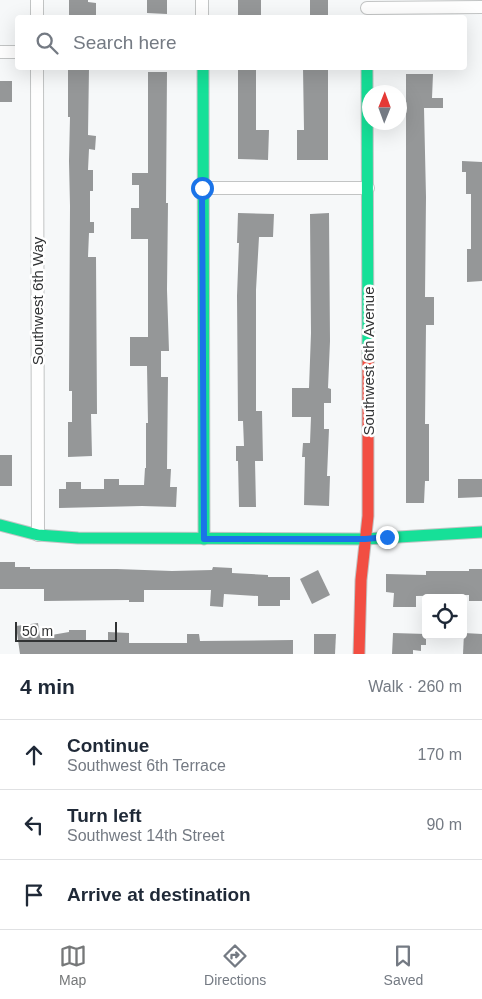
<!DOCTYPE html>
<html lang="en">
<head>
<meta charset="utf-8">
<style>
  body { margin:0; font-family:Arial,sans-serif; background:#f6f6f7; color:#1f2937 }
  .controls { position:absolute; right:15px; bottom:15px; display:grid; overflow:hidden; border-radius:5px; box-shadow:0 5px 20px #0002 }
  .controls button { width:45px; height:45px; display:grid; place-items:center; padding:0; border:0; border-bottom:1px solid #e0e1e3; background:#fff; color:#1f2937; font:25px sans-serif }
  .compass { position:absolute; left:362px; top:85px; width:45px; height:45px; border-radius:50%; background:#fff; box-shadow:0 5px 20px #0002; rotate:1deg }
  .scale { position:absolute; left:15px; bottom:12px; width:102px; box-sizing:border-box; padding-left:5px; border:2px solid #313334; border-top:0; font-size:14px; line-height:18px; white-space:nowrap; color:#313334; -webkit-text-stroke:4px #fff; paint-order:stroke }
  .stop { position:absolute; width:15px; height:15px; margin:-11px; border:4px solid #1a73e8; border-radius:50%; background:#fff }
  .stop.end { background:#1a73e8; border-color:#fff; box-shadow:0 1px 5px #0008 }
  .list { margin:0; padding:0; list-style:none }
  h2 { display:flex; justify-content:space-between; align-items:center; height:65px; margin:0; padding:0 20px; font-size:21px }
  h2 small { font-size:16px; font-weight:400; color:#747a83 }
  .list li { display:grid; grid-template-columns:32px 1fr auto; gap:15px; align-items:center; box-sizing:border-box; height:70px; padding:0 20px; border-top:1px solid #e0e1e3 }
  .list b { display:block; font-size:19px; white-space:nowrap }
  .list p { margin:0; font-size:16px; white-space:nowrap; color:#747a83 }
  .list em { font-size:16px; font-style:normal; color:#747a83 }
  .icon { flex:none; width:28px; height:28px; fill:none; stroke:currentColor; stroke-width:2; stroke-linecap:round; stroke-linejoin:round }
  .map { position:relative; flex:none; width:482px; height:654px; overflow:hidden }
  .search { position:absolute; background:#fff; box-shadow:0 5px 20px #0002; left:15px; right:15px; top:15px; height:55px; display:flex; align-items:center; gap:12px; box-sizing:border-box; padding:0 18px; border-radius:5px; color:#747a83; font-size:19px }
  .sheet { height:275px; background:#fff }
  nav { display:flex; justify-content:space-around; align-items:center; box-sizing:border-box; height:70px; border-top:1px solid #e0e1e3; background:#fff; font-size:14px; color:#747a83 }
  nav a { display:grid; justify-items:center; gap:2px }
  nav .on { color:#767879 }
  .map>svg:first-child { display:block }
  .building { fill:#959798 }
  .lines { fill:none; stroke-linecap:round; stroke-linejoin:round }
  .street-casing { stroke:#c2c4c4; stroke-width:14 }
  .fast-casing { stroke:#c2c4c4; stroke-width:13 }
  .jam-casing { stroke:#c2c4c4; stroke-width:13 }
  .street { stroke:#fefefe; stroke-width:12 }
  .fast { stroke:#16e098; stroke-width:11 }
  .jam { stroke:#f24e42; stroke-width:11 }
  .route { stroke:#1a73e8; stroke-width:6 }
  .labels { text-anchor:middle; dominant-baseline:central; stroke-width:5; stroke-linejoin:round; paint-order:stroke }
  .street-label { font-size:15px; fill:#313334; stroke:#fff }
</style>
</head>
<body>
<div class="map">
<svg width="482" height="654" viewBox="0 0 482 654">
  <rect width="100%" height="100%" fill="#f6f8f9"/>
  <!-- building -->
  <g class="building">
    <path d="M 69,0 L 88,0 L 88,2 L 96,3 L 96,16 L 69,18 Z"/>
    <path d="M 147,0 L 167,0 L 167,14 L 147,13 Z"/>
    <rect x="238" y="0" width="23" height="18"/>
    <rect x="310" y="0" width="18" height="18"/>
    <path d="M 68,68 L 89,68 L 88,135 L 96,136 L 95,150 L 89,149 L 88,170 L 93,170 L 93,191 L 90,191 L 90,222 L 94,222 L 94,233 L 89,233 L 88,257 L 96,257 L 97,414 L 91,414 L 92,456 L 68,457 L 68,422 L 72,422 L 72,391 L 69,391 L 70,206 L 69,161 L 70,117 L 68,117 Z"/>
    <path d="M 238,68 L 256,68 L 256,130 L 269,130 L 268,160 L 238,159 Z"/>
    <path d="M 303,68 L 328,68 L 328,160 L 297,160 L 297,130 L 304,130 Z"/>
    <path d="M 148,72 L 167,72 L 166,203 L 168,203 L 167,290 L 169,351 L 161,351 L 161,377 L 168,377 L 167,469 L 171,469 L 170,487 L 177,487 L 176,507 L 142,506 L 59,508 L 59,489 L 66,489 L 66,482 L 81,482 L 81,489 L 104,489 L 104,479 L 119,479 L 119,485 L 144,485 L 145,468 L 146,468 L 146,423 L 148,423 L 147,366 L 130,366 L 130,337 L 148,337 L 148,239 L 131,239 L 131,208 L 139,208 L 139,185 L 132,185 L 132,173 L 148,173 Z"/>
    <path d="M 406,74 L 433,74 L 432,98 L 443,98 L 443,108 L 424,108 L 426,197 L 425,297 L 434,297 L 434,325 L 426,325 L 425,424 L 429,424 L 429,481 L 425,481 L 424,503 L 406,503 Z"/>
    <rect x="0" y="81" width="12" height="21"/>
    <path d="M 462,161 L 482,162 L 482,281 L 467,282 L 467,249 L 471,249 L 471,194 L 466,194 L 466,172 L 462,172 Z"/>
    <path d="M 238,213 L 274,214 L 273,237 L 259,237 L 256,290 L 256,411 L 262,411 L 263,461 L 255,461 L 256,507 L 239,507 L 238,461 L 236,461 L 236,446 L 244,446 L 243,421 L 238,421 L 237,296 L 239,243 L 237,243 Z"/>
    <path d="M 329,213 L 330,341 L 328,388 L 331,389 L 331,403 L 324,403 L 324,429 L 329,429 L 327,476 L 330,476 L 329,506 L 304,505 L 305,457 L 302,457 L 303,443 L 310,443 L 311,417 L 292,417 L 292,388 L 309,388 L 311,333 L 310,214 Z"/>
    <rect x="0" y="455" width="12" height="31"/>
    <path d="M 458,479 L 482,479 L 482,497 L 458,498 Z"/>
    <path d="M 0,562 L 15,562 L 15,567 L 30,567 L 30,569 L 117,569 L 172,571 L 212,570 L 213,567 L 232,568 L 232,573 L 268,575 L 268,577 L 290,577 L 290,600 L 280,600 L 280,606 L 258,606 L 258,596 L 224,594 L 223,607 L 210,606 L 211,590 L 144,590 L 144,602 L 129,602 L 129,600 L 44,601 L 44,589 L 0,589 Z"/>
    <path d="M 469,569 L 482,569 L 482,601 L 469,601 L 469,595 L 416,596 L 416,607 L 393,607 L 394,593 L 386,592 L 386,574 L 426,575 L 426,571 L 469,571 Z"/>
    <path d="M 318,570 L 330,595 L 312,604 L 300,579 Z"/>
    <path d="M 38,623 L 40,637 L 69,632 L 69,630 L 86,630 L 86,642 L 108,642 L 108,632 L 129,633 L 129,643 L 187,643 L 187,634 L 199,634 L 200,641 L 293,640 L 293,654 L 20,654 L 16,626 Z"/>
    <path d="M 393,633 L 426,634 L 426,645 L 421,645 L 421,651 L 413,650 L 413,654 L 392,654 Z"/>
    <path d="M 464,633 L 482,634 L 482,654 L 463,654 Z"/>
    <path d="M 314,634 L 336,634 L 335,654 L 314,654 Z"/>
  </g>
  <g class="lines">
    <defs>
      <g id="street">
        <path d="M 37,0 L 37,18"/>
        <path d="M 202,0 L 202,18"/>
        <path d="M 367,8 L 482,7"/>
        <path d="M 0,52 L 18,52"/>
        <path d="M 37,68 L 38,535"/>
        <path d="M 203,188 L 368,188"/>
      </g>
      <g id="fast">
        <path d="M 203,68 L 204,539"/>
        <path d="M 367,68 L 368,361"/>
        <path d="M 0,525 L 38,535 L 78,538 L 365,539 L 482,532"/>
      </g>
      <path id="jam" d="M 359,654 L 361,580 L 368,516 L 368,361"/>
    </defs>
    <!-- street casing -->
    <use href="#street" class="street-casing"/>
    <!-- fast casing -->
    <use href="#fast" class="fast-casing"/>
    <!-- jam casing -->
    <use href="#jam" class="jam-casing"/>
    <!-- street -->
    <use href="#street" class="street"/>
    <!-- fast -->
    <use href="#fast" class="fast"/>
    <!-- jam -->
    <use href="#jam" class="jam"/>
  </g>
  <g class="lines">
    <!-- route -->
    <path class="route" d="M 202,188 L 204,539 L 365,539 L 387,537"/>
  </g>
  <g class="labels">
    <!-- street labels -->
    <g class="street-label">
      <text transform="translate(37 301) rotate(-90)">Southwest 6th Way</text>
      <text transform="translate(368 361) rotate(-90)">Southwest 6th Avenue</text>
    </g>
  </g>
</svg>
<div class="controls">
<button><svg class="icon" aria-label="locate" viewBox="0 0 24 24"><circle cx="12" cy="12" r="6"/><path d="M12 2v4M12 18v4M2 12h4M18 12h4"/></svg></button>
</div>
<svg class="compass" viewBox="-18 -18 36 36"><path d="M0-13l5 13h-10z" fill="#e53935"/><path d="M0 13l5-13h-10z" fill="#747a83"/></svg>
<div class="scale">50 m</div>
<div class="stop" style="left:202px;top:188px"></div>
<div class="stop end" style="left:387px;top:537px"></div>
<div class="search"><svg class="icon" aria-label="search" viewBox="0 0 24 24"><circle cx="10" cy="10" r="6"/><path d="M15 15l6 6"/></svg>Search here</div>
</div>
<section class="sheet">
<h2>4 min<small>Walk · 260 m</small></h2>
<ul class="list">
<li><svg class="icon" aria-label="ahead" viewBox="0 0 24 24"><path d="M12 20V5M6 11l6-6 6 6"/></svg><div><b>Continue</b><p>Southwest 6th Terrace</p></div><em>170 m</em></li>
<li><svg class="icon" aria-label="left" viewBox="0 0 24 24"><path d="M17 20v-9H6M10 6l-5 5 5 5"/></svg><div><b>Turn left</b><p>Southwest 14th Street</p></div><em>90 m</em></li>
<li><svg class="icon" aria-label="arrive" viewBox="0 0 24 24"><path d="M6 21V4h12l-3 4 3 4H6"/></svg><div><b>Arrive at destination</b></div></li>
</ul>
</section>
<nav>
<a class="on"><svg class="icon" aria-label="map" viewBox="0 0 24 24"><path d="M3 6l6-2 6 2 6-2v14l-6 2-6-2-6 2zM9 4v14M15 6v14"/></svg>Map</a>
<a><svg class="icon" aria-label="directions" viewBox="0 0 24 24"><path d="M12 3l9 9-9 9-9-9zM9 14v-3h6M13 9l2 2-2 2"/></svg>Directions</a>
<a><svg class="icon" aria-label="saved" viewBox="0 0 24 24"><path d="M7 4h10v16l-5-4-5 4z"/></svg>Saved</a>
</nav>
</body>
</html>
